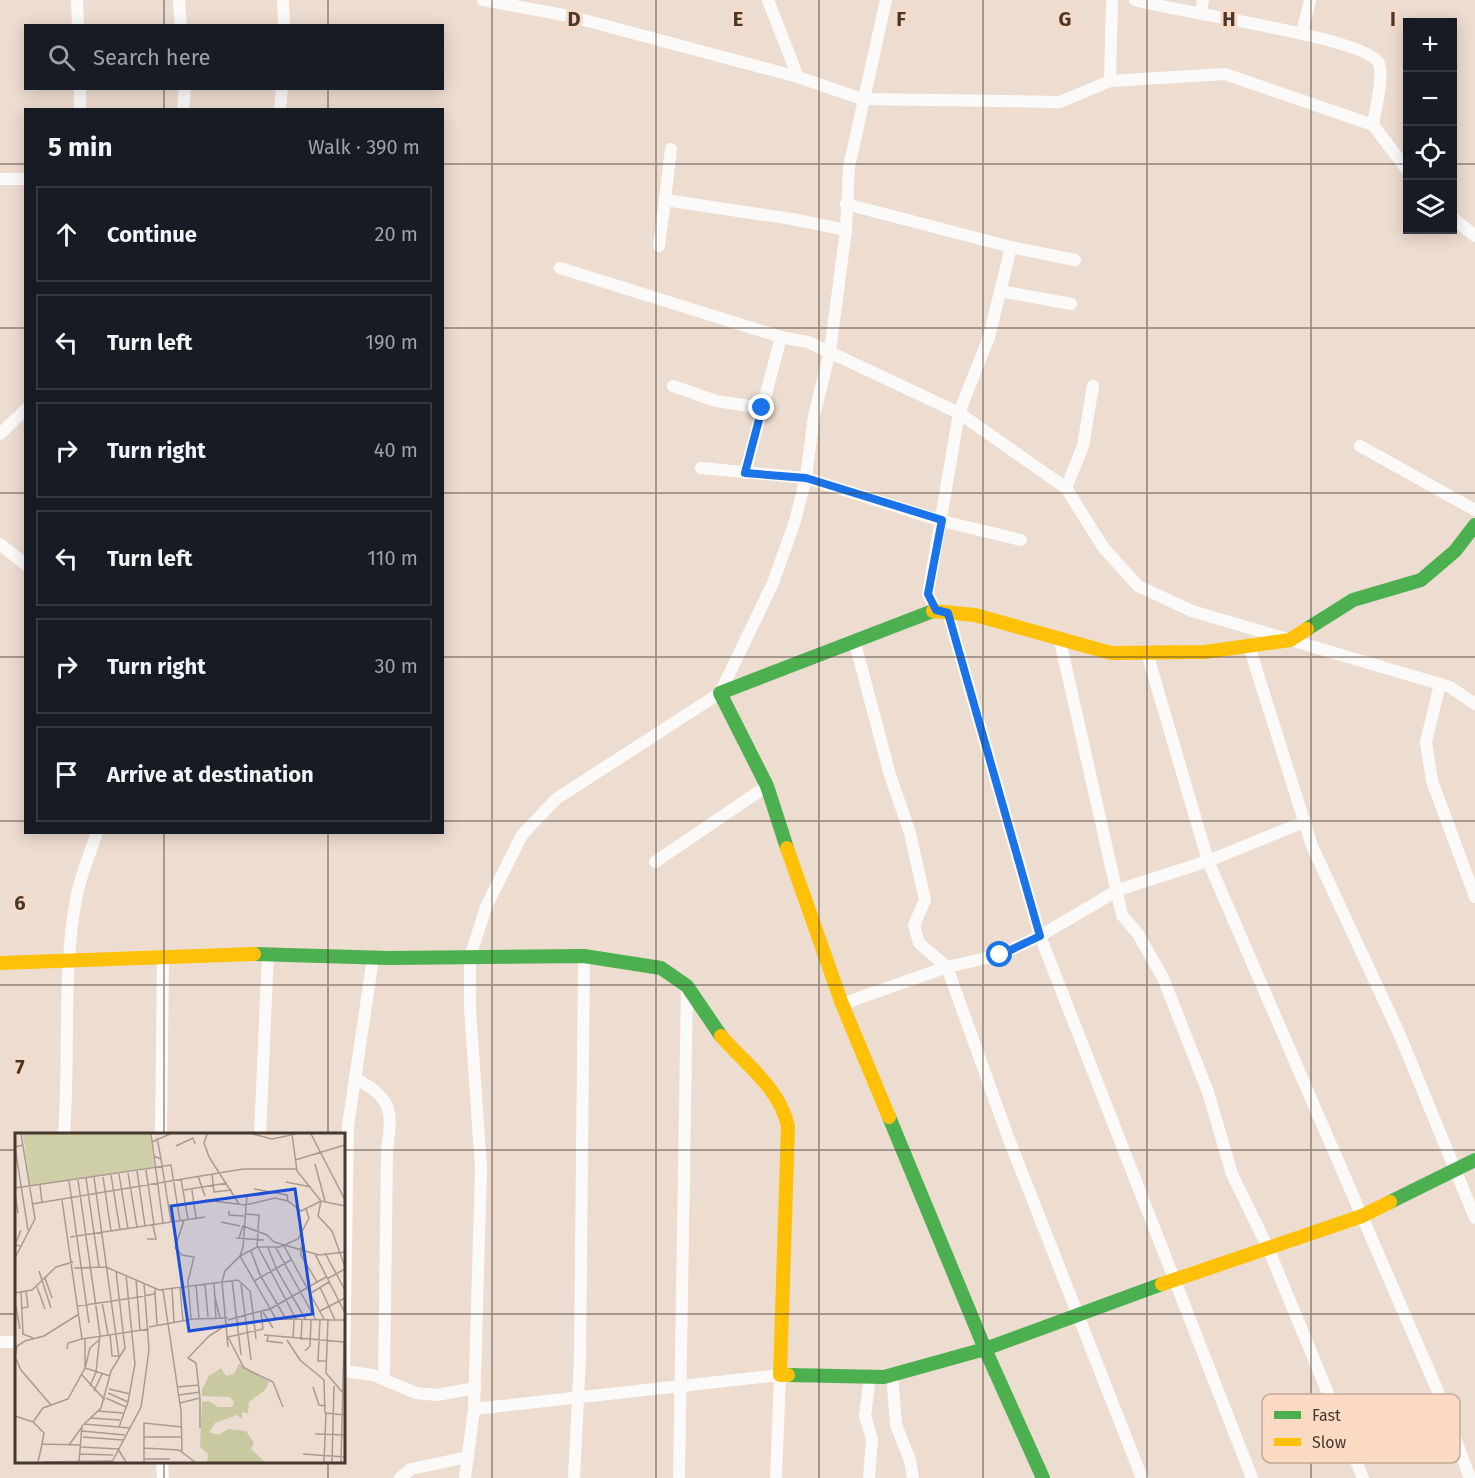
<!DOCTYPE html>
<html lang="en">
<head>
<meta charset="utf-8">
<style>
  body { margin:0; font-family:"Fira Sans",sans-serif; background:#20242c; color:#f1f3f6 }
  .controls { position:absolute; right:18px; top:18px; display:grid; overflow:hidden; border-radius:0px; box-shadow:0 3px 15px #0003 }
  .controls button { width:54px; height:54px; display:grid; place-items:center; padding:0; border:0; border-bottom:2px solid #363941; background:#171b24; color:#f1f3f6; font:30px sans-serif }
  .stop { position:absolute; width:18px; height:18px; margin:-14px; border:4px solid #1a73e8; border-radius:50%; background:#fff }
  .stop.end { background:#1a73e8; border-color:#fff; box-shadow:0 2px 6px #0008 }
  .list { margin:0; padding:0; list-style:none }
  h2 { display:flex; justify-content:space-between; align-items:center; height:78px; margin:0; padding:0 24px; font-size:26px }
  h2 small { font-size:20px; font-weight:400; color:#9ea1a6 }
  .list li { display:grid; grid-template-columns:39px 1fr auto; gap:18px; align-items:center; box-sizing:border-box; height:96px; margin:0 12px 12px; padding:0 12px; border:2px solid #363941; border-radius:0px }
  .list b { display:block; font-size:22px; white-space:nowrap }
  .list em { font-size:20px; font-style:normal; color:#9ea1a6 }
  .icon { flex:none; width:33px; height:33px; fill:none; stroke:currentColor; stroke-width:2; stroke-linecap:round; stroke-linejoin:round }
  .map { position:relative; flex:none; width:1475px; height:1478px; overflow:hidden }
  .search { position:absolute; background:#171b24; box-shadow:0 3px 15px #0003; left:24px; top:24px; width:420px; height:66px; display:flex; align-items:center; gap:15px; box-sizing:border-box; padding:0 21px; border-radius:0px; color:#9ea1a6; font-size:22px }
  .panel { position:absolute; background:#171b24; box-shadow:0 3px 15px #0003; left:24px; top:108px; width:420px; height:726px; border-radius:0px }
  .map>svg:first-child { display:block }
  .lines { fill:none; stroke-linecap:round; stroke-linejoin:round }
  .street { stroke:#fcfaf8; stroke-width:12 }
  .fast { stroke:#4caf50; stroke-width:14 }
  .slow { stroke:#ffc107; stroke-width:14 }
  .route { stroke:#1a73e8; stroke-width:8 }
  .grid { fill:none; stroke:#45382f; stroke-width:1.5; stroke-opacity:0.55 }
  .inset-road { fill:none; stroke:#aa9a90; stroke-width:1.5 }
  .view { fill:#1d4ed8; fill-opacity:0.15; stroke:#1d4ed8; stroke-width:3 }
  .inset-edge { fill:none; stroke:#45382f; stroke-width:3 }
  .key { fill:#fadac3; stroke:#c4a997; stroke-width:1.5 }
  .key-label { font-size:16px; fill:#45382f }
  .grid-label { font-size:20px; text-anchor:middle; font-weight:bold; fill:#45382f; stroke:#fadac3; stroke-width:6; stroke-linejoin:round; paint-order:stroke }
</style>
</head>
<body>
<div class="map">
<svg width="1475" height="1478" viewBox="0 0 1475 1478">
  <rect width="100%" height="100%" fill="#eddcd0"/>
  <g class="lines">
    <!-- street -->
    <g class="street">
      <path d="M 77,0 L 78,26"/>
      <path d="M 179,0 L 181,26"/>
      <path d="M 283,0 L 284,26"/>
      <path d="M 483,0 L 569,16 L 798,77 L 862,99 L 1060,102 L 1110,81 L 1225,74 L 1373,125 L 1408,171"/>
      <path d="M 768,0 L 798,77"/>
      <path d="M 1135,0 C 1175,12 1363,37 1378,62 C 1385,73 1375,111 1373,125"/>
      <path d="M 1201,14 L 1203,0"/>
      <path d="M 1302,33 L 1310,0"/>
      <path d="M 1110,81 L 1112,0"/>
      <path d="M 80,88 L 80,110"/>
      <path d="M 183,110 L 185,88"/>
      <path d="M 280,110 L 282,88"/>
      <path d="M 671,149 L 665,200 L 792,219 L 846,230"/>
      <path d="M 0,179 L 26,179"/>
      <path d="M 846,204 L 1011,247 L 989,337 L 959,413 L 928,594 L 936,610"/>
      <path d="M 1452,217 L 1475,236"/>
      <path d="M 659,246 L 665,200"/>
      <path d="M 1011,247 L 1075,260"/>
      <path d="M 560,268 L 781,337"/>
      <path d="M 1000,291 L 1071,304"/>
      <path d="M 673,386 L 716,401 L 762,408"/>
      <path d="M 0,434 L 26,409"/>
      <path d="M 1360,446 L 1475,510"/>
      <path d="M 701,468 L 806,478 L 942,521 L 1021,540"/>
      <path d="M 745,473 L 781,337 L 808,342 L 959,413 L 1066,488 L 1103,547 L 1138,586 L 1192,611 L 1450,687 L 1475,704"/>
      <path d="M 1066,488 L 1083,446 L 1093,386"/>
      <path d="M 0,544 L 26,565"/>
      <path d="M 948,613 L 1040,936 L 1252,1478"/>
      <path d="M 1060,641 L 1122,915 L 1138,934 L 1163,978 L 1208,1092 L 1232,1174 L 1268,1248 L 1363,1478"/>
      <path d="M 855,643 L 890,775 L 910,833 L 925,900 L 914,925 L 919,943 L 947,967 L 1008,1137 L 1142,1478"/>
      <path d="M 1249,646 L 1312,846 L 1399,1033 L 1475,1218"/>
      <path d="M 1147,653 L 1208,861 L 1436,1387 L 1470,1478"/>
      <path d="M 1440,684 L 1426,742 L 1432,781 L 1475,897"/>
      <path d="M 655,862 L 767,786"/>
      <path d="M 842,1004 L 947,967 L 1000,955 L 1040,936 L 1118,890 L 1208,861 L 1304,822"/>
      <path d="M 355,1078 C 394,1100 392,1110 387,1152 L 384,1379"/>
      <path d="M 64,1134 C 70,1056 62,976 76,899 C 80,877 90,854 97,832"/>
      <path d="M 161,1134 L 163,956"/>
      <path d="M 260,1134 L 268,954"/>
      <path d="M 0,1342 L 16,1342"/>
      <path d="M 344,1371 L 348,1126 L 373,958"/>
      <path d="M 344,1371 L 373,1375 L 416,1393 L 437,1395 L 475,1388"/>
      <path d="M 892,1374 L 896,1425 L 910,1460 L 913,1478"/>
      <path d="M 474,1409 L 780,1375 L 776,1478"/>
      <path d="M 162,1462 L 163,1478"/>
      <path d="M 400,1478 L 411,1469 L 468,1457"/>
      <path d="M 465,1478 L 474,1409 L 481,1168 L 470,1008 L 470,957 L 486,907 L 522,835 L 556,799 L 720,693 L 773,583 L 795,521 L 806,478 L 814,416 L 830,351 L 846,230 L 849,167 L 886,0"/>
      <path d="M 574,1478 L 580,1358 L 584,956"/>
      <path d="M 679,1478 L 687,986"/>
      <path d="M 869,1478 L 872,1439 L 865,1416 L 870,1376"/>
    </g>
    <!-- fast -->
    <g class="fast">
      <path d="M 1307,629 L 1353,600 L 1421,580 L 1455,551 L 1475,525"/>
      <path d="M 787,848 L 767,786 L 720,693 L 933,611"/>
      <path d="M 254,954 L 388,958 L 584,956 L 661,968 L 687,986 L 721,1036"/>
      <path d="M 889,1117 L 985,1349 L 1043,1478"/>
      <path d="M 1390,1202 L 1475,1160"/>
      <path d="M 788,1375 L 884,1377 L 985,1349 L 1162,1284"/>
    </g>
    <!-- slow -->
    <g class="slow">
      <path d="M 933,611 L 975,615 L 1111,653 L 1205,652 L 1290,640 L 1307,629"/>
      <path d="M 787,848 L 842,1004 L 889,1117"/>
      <path d="M 0,963 L 254,954"/>
      <path d="M 721,1036 C 746,1065 779,1087 788,1126 L 780,1375 L 788,1375"/>
      <path d="M 1162,1284 L 1362,1216 L 1390,1202"/>
    </g>
  </g>
  <g class="lines">
    <!-- route -->
    <path class="route" d="M 762,408 L 745,473 L 806,478 L 942,520 L 928,594 L 936,610 L 948,613 L 1040,936 L 1000,955"/>
  </g>
  <!-- grid -->
  <path class="grid" d="M 164,0 L 164,26M 328,0 L 328,26M 492,0 L 492,1478M 656,0 L 656,1478M 819,0 L 819,1478M 983,0 L 983,1478M 1147,0 L 1147,1478M 1311,0 L 1311,1478M 164,88 L 164,110M 328,88 L 328,110M 0,164 L 26,164M 442,164 L 1408,164M 1452,164 L 1475,164M 0,328 L 26,328M 442,328 L 1475,328M 0,493 L 26,493M 442,493 L 1475,493M 0,657 L 26,657M 442,657 L 1475,657M 0,821 L 26,821M 442,821 L 1475,821M 164,832 L 164,1134M 328,832 L 328,1134M 0,985 L 1475,985M 0,1150 L 16,1150M 344,1150 L 1475,1150M 0,1314 L 16,1314M 344,1314 L 1475,1314M 164,1462 L 164,1478M 328,1462 L 328,1478"/>
  <!-- overview -->
  <g transform="translate(15 1133)">
    <rect width="330" height="330" fill="#eddcd0"/>
    <path d="M 8,1 L 135,1 L 139,34 L 15,53 Z" fill="#cfcfa7"/>
    <path d="M 224,230 L 254,249 L 250,257 L 234,269 L 233,280 L 227,279 L 227,286 L 222,282 L 200,290 L 194,299 L 204,302 L 213,296 L 231,298 L 239,310 L 236,316 L 250,329 L 192,329 L 193,321 L 185,314 L 187,269 L 194,268 L 203,274 L 217,274 L 219,269 L 215,264 L 187,263 L 187,256 L 194,243 L 206,235 L 211,243 L 219,241 Z" fill="#c8c9a0"/>
    <path class="inset-road" d="M 136,1 L 148,90M 192,1 L 189,10 L 194,24 L 224,71M 238,1 L 257,6 L 281,1M 277,1 L 282,38 L 306,68 L 303,83 L 317,98 L 330,134M 296,1 L 330,67M 142,5 L 146,26M 137,9 L 155,1M 8,12 L 0,14 L 13,97M 161,13 L 178,5 L 180,11M 139,23 L 146,26 L 156,89M 280,27 L 330,12M 300,31 L 310,68M 131,37 L 139,92M 122,38 L 130,93M 113,40 L 122,94M 104,41 L 113,96M 197,41 L 199,59 L 217,57M 96,42 L 105,97M 183,43 L 190,63M 79,44 L 104,224M 88,44 L 96,98M 71,45 L 84,134M 166,46 L 173,86M 63,47 L 85,202 L 81,239 L 75,253M 54,48 L 74,190M 271,49 L 296,54M 25,52 L 27,70M 0,55 L 156,32 L 165,88M 239,56 L 272,62 L 273,68M 169,57 L 212,50M 177,57 L 181,85M 0,60 L 3,80M 47,67 L 67,206 L 53,210 L 52,216M 190,67 L 230,72 L 260,65 L 273,68 L 286,78 L 306,68 L 330,73M 17,71 L 228,36 L 282,36M 291,76 L 294,85 L 283,106 L 265,114 L 242,114 L 225,123 L 261,186 L 330,187M 214,78 L 214,82 L 229,83M 230,81 L 244,82 L 242,114M 169,87 L 160,115 L 167,122 L 179,124 L 173,148 L 176,186M 206,89 L 225,93M 6,97 L 0,112 L 6,113M 55,104 L 190,84M 221,105 L 249,107M 224,105 L 228,93 L 252,102 L 259,109 L 304,122 L 330,119M 132,106 L 141,106 L 138,92M 269,113 L 309,186M 243,114 L 281,186M 286,114 L 286,122 L 302,149M 253,115 L 262,137 L 291,187M 261,115 L 301,187M 236,118 L 245,142 L 271,186M 310,120 L 330,157M 300,121 L 330,180M 0,125 L 20,86 L 6,1M 59,135 L 91,134 L 144,157 L 223,147 L 235,158 L 238,180 L 255,176 L 311,144M 24,138 L 36,175M 30,145 L 37,165M 121,146 L 125,197M 312,146 L 330,136M 217,147 L 226,222M 239,148 L 276,127M 199,150 L 201,185M 190,151 L 193,184M 226,151 L 236,227M 181,152 L 184,185M 22,154 L 30,176M 305,154 L 320,187M 165,155 L 168,188M 157,156 L 159,189M 148,157 L 166,278 L 167,318M 6,158 L 8,201 L 18,205M 140,159 L 142,192M 0,160 L 17,157 L 41,134 L 58,129M 199,160 L 205,185M 296,160 L 314,149M 0,169 L 5,196M 87,169 L 93,201M 63,173 L 118,165 L 139,161 L 141,155M 7,175 L 13,174 L 11,158M 305,178 L 330,165M 246,179 L 248,196 L 213,204 L 229,235 L 258,249 L 268,274M 248,179 L 258,195M 313,186 L 311,240 L 329,261M 213,187 L 238,180 L 241,206M 305,187 L 303,228 L 311,228M 134,194 L 178,186 L 213,185M 95,201 L 97,223 L 104,223M 249,202 L 329,209 L 326,329M 253,203 L 252,208 L 268,210M 70,205 L 70,235 L 95,243M 67,206 L 134,196M 278,206 L 279,187M 272,207 L 285,227 L 309,247 L 310,280 L 330,282M 286,207 L 287,187M 213,214 L 207,149 L 210,138 L 225,123 L 228,114 L 232,61M 290,218 L 295,213 L 296,187M 0,224 L 2,213 L 10,208 L 29,203 L 64,181M 0,224 L 6,237 L 36,272M 67,242 L 90,267M 162,254 L 184,252M 298,254 L 304,272 L 311,273M 94,256 L 115,261M 79,258 L 87,241M 93,260 L 113,269M 164,262 L 185,259M 91,265 L 111,274M 185,266 L 185,295M 165,270 L 185,265 L 181,230 L 173,225 L 194,203 L 213,191M 83,278 L 108,280M 0,283 L 18,289M 75,285 L 105,287M 69,291 L 115,295M 104,294 L 113,269 L 120,231 L 111,142M 67,298 L 110,302M 300,301 L 330,302M 68,304 L 108,307M 129,304 L 167,304M 54,312 L 67,294M 66,312 L 27,311 L 29,300 L 18,289 L 28,275 L 53,266 L 70,235 L 75,215 L 85,206M 66,314 L 103,316 L 111,329M 129,315 L 129,290 L 167,294M 64,321 L 98,322M 288,321 L 330,324M 129,326 L 155,326M 23,329 L 27,311M 27,329 L 97,328M 64,329 L 67,293 L 86,275 L 96,238 L 110,215 L 101,138M 97,329 L 126,274 L 128,261 L 134,217 L 129,150M 129,329 L 129,315 L 164,317 L 180,329M 309,329 L 311,280M 317,329 L 319,253"/>
    <path class="view" d="M 280,56 L 298,181 L 174,198 L 156,73 Z"/>
    <rect width="330" height="330" class="inset-edge"/>
  </g>
  <!-- legend -->
  <rect x="1262" y="1394" width="198" height="69" rx="9" class="key"/>
  <rect x="1274" y="1411" width="27" height="8" fill="#4caf50"/>
  <rect x="1274" y="1438" width="27" height="8" fill="#ffc107"/>
  <g class="key-label">
    <text x="1312" y="1421">Fast</text>
    <text x="1312" y="1448">Slow</text>
  </g>
  <g class="grid-label">
    <text x="574" y="26">D</text>
    <text x="738" y="26">E</text>
    <text x="901" y="26">F</text>
    <text x="1065" y="26">G</text>
    <text x="1229" y="26">H</text>
    <text x="1393" y="26">I</text>
    <text x="20" y="910">6</text>
    <text x="20" y="1074">7</text>
  </g>
</svg>
<div class="controls">
<button>+</button>
<button>−</button>
<button><svg class="icon" aria-label="locate" viewBox="0 0 24 24"><circle cx="12" cy="12" r="6"/><path d="M12 2v4M12 18v4M2 12h4M18 12h4"/></svg></button>
<button><svg class="icon" aria-label="layers" viewBox="0 0 24 24"><path d="M12 4l9 5-9 5-9-5zM3 14l9 5 9-5"/></svg></button>
</div>
<div class="stop" style="left:1000px;top:955px"></div>
<div class="stop end" style="left:762px;top:408px"></div>
<div class="search"><svg class="icon" aria-label="search" viewBox="0 0 24 24"><circle cx="10" cy="10" r="6"/><path d="M15 15l6 6"/></svg>Search here</div>
<section class="panel">
<h2>5 min<small>Walk · 390 m</small></h2>
<ul class="list">
<li><svg class="icon" aria-label="ahead" viewBox="0 0 24 24"><path d="M12 20V5M6 11l6-6 6 6"/></svg><div><b>Continue</b></div><em>20 m</em></li>
<li><svg class="icon" aria-label="left" viewBox="0 0 24 24"><path d="M17 20v-9H6M10 6l-5 5 5 5"/></svg><div><b>Turn left</b></div><em>190 m</em></li>
<li><svg class="icon" aria-label="right" viewBox="0 0 24 24"><path d="M7 20v-9h11M14 6l5 5-5 5"/></svg><div><b>Turn right</b></div><em>40 m</em></li>
<li><svg class="icon" aria-label="left" viewBox="0 0 24 24"><path d="M17 20v-9H6M10 6l-5 5 5 5"/></svg><div><b>Turn left</b></div><em>110 m</em></li>
<li><svg class="icon" aria-label="right" viewBox="0 0 24 24"><path d="M7 20v-9h11M14 6l5 5-5 5"/></svg><div><b>Turn right</b></div><em>30 m</em></li>
<li><svg class="icon" aria-label="arrive" viewBox="0 0 24 24"><path d="M6 21V4h12l-3 4 3 4H6"/></svg><div><b>Arrive at destination</b></div></li>
</ul>
</section>
</div>
</body>
</html>
